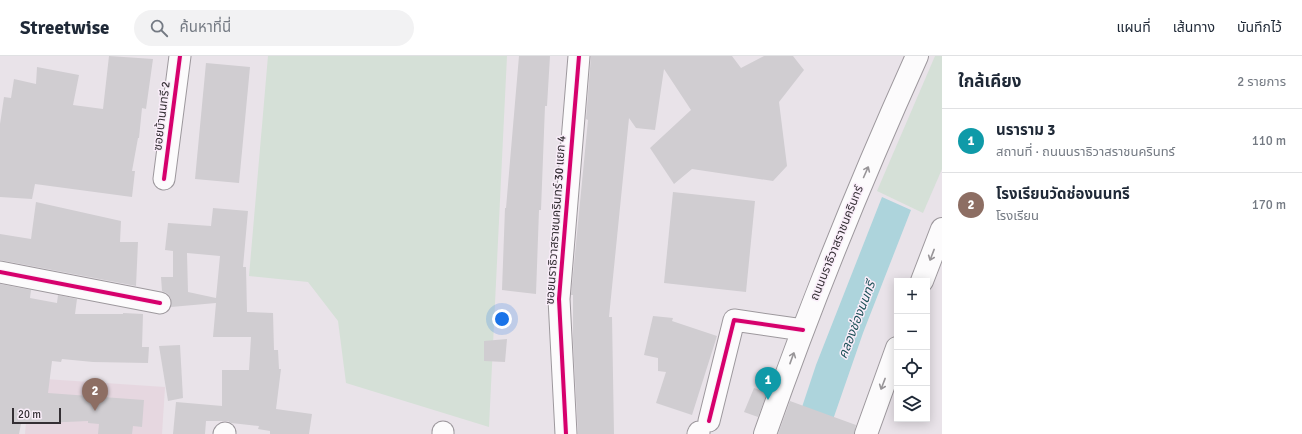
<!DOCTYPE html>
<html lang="th">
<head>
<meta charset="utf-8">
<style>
  body { margin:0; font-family:Signika,"Noto Sans Thai",sans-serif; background:#f2f2f3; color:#1f2937 }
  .controls { position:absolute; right:12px; bottom:12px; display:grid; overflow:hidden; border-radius:0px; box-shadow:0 2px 10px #0003 }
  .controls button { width:36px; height:36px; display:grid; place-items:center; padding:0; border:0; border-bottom:1px solid #e0e1e3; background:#fff; color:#1f2937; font:20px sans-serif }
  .scale { position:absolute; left:12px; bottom:10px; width:49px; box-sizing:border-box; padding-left:4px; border:2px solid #342f34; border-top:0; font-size:11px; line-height:14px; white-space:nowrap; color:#342f34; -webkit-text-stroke:3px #f9edf9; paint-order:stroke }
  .you { position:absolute; left:502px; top:263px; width:14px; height:14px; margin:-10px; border:3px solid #fff; border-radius:50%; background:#1a73e8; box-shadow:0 0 0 6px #1a73e833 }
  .badge { display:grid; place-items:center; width:26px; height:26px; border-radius:50%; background:#0b8043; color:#fff; font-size:13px; font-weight:700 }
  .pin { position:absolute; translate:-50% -33px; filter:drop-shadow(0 1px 2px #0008) }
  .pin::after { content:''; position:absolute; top:21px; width:14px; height:12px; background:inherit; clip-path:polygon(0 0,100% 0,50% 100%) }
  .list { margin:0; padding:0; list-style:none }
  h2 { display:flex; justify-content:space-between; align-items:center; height:52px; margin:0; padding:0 16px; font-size:17px }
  h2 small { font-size:13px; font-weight:400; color:#747a83 }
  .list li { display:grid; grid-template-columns:26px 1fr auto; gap:12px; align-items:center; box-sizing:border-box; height:64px; padding:0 16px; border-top:1px solid #e0e1e3 }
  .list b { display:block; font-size:15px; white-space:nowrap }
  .list p { margin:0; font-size:13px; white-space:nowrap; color:#747a83 }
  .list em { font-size:13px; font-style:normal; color:#747a83 }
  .icon { flex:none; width:22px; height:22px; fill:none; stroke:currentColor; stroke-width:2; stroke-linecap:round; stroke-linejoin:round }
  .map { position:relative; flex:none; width:942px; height:378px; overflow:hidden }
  header { display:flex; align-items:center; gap:24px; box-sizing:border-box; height:56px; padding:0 20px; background:#fff; border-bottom:1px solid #e0e1e3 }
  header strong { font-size:19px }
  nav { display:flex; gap:22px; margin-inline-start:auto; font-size:14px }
  .search { width:280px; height:36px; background:#f2f2f3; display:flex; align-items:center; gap:10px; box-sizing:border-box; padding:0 14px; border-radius:22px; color:#747a83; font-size:15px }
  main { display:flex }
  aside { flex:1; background:#fff }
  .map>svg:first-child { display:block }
  .education { fill:#e6d7e0 }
  .green { fill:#d5e0d7 }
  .water { fill:#add4dc }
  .building { fill:#d0cdd1; fill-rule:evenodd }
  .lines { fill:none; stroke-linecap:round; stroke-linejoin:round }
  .minor-casing { stroke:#9d989d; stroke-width:23 }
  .major-casing { stroke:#9d989d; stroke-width:24 }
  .minor { stroke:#fcfbfc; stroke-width:21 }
  .major { stroke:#fcfbfc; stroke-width:22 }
  .cycleway-casing { stroke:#f9edf9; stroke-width:6 }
  .cycleway { stroke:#d6006c; stroke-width:4 }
  .oneway { stroke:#989598 }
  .labels { text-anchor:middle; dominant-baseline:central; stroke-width:3; stroke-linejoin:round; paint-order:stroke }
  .street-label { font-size:12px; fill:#342f34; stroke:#f9edf9 }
  .water-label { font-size:13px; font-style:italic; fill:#1f5259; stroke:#f9edf9 }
</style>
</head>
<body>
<header>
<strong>Streetwise</strong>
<div class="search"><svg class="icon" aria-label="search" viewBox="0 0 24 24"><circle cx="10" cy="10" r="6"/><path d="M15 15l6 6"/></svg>ค้นหาที่นี่</div>
<nav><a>แผนที่</a><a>เส้นทาง</a><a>บันทึกไว้</a></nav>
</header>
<main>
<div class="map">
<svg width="942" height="378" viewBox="0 0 942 378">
  <rect width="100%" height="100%" fill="#e9e3e9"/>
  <!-- education -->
  <path class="education" d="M 30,322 L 165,331 L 162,378 L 25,378 Z"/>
  <!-- green -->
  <g class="green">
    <path d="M 268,0 L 507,0 L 489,371 L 346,327 L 338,265 L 308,226 L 249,220 Z"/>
    <path d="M 935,0 L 942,0 L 942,113 L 923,157 L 877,135 Z"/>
  </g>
  <!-- water -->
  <path class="water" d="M 882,141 L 911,154 L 863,277 L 828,378 L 793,378 L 816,309 Z"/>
  <!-- building -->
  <g class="building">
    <path d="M 109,0 L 153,3 L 146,53 L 142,52 L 139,82 L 138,82 L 132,115 L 135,115 L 132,141 L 35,128 L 32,143 L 0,141 L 0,68 L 4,41 L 11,42 L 14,23 L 36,28 L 37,11 L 79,19 L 73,49 L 103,53 Z"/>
    <path d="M 519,0 L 550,0 L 547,50 L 545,50 L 541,154 L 539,154 L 536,238 L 502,234 L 505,152 L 506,152 Z"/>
    <path d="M 591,0 L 732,0 L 741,12 L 764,0 L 793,0 L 804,14 L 779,46 L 787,110 L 773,125 L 692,113 L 674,128 L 650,92 L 691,54 L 664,13 L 655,74 L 636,72 L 629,62 L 609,261 L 612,261 L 614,378 L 578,378 L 573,286 L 573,239 L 571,239 L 588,64 L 586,63 Z"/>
    <path d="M 206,7 L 250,11 L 239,127 L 195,123 Z"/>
    <path d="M 673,136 L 755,145 L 746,236 L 664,227 Z"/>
    <path d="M 36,146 L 121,165 L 120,186 L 138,186 L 136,230 L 0,204 L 0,178 L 31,183 Z"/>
    <path d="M 213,152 L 248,155 L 243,211 L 246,211 L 247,256 L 273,257 L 274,294 L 278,294 L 279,313 L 281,313 L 276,353 L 312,358 L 309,378 L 270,378 L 270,375 L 258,373 L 259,370 L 231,367 L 228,365 L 206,365 L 205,378 L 173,378 L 176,346 L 222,350 L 222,314 L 249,314 L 251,281 L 213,281 L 216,247 L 171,251 L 171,243 L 168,238 L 162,235 L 161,221 L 173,221 L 173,195 L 165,194 L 168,167 L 211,170 ZM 187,197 L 220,200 L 216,242 L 188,236 Z"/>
    <path d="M 0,228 L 31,234 L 30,242 L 57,247 L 58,239 L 77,243 L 75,258 L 123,258 L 123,257 L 143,258 L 142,291 L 149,291 L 148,307 L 93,306 L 62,303 L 61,306 L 52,305 L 48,337 L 144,344 L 142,371 L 133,370 L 132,378 L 98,378 L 99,368 L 88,367 L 88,365 L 21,368 L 19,378 L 0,378 Z"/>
    <path d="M 653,260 L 673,262 L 672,265 L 717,280 L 692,359 L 656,347 L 666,316 L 658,315 L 658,302 L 644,299 Z"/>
    <path d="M 507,283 L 505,306 L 484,305 L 484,285 Z"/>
    <path d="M 180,289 L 183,342 L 168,345 L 159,290 Z"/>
    <path d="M 754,332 L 767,337 L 758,361 L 744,356 Z"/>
    <path d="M 790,345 L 856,369 L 854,378 L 778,378 Z"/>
  </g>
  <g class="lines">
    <defs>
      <g id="minor">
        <path d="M 164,123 L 180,0"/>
        <path d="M 0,216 L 160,247"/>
        <path d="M 709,365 L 734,264 L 803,274"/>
        <path d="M 224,378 L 225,377"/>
        <path d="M 443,378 L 443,376"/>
        <path d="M 566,378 L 559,243 L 579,0"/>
        <path d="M 698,378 L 699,376"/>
      </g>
      <g id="major">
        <path d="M 922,225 L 942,173"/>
        <path d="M 765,378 C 810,250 861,124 917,0"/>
        <path d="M 866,378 L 897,292"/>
      </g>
    </defs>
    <!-- minor casing -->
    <use href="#minor" class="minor-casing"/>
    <!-- major casing -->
    <use href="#major" class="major-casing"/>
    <!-- minor -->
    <use href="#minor" class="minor"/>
    <!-- major -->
    <use href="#major" class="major"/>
    <defs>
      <g id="cycleway">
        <path d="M 164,123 L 180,0"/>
        <path d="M 0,216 L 160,247"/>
        <path d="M 709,365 L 734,264 L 803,274"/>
        <path d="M 566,378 L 559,243 L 579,0"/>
      </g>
    </defs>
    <!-- cycleway casing -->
    <use href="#cycleway" class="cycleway-casing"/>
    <!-- cycleway -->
    <use href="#cycleway" class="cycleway"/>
  </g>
  <!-- one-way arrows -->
  <defs><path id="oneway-shaft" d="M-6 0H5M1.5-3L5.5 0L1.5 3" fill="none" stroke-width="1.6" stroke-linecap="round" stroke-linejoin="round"/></defs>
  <g class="oneway">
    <use href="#oneway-shaft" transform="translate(866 116) rotate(-66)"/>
    <use href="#oneway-shaft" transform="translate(932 199) rotate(111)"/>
    <use href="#oneway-shaft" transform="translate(792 302) rotate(-70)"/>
    <use href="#oneway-shaft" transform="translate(883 328) rotate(111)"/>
  </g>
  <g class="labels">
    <!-- street labels -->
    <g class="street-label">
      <text transform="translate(162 60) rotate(-83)">ซอยบ้านนทรี 2</text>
      <text transform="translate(556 164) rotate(-86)">ซอยนราธิวาสราชนครินทร์ 30 แยก 4</text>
      <text transform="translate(837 187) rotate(-68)">ถนนนราธิวาสราชนครินทร์</text>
    </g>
    <!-- water labels -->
    <g class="water-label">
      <text transform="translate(857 264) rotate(-69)">คลองช่องนนทรี</text>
    </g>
  </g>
</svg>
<div class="controls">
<button>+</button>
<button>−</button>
<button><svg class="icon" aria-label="locate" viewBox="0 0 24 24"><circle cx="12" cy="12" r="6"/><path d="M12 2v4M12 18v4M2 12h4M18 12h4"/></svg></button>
<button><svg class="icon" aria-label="layers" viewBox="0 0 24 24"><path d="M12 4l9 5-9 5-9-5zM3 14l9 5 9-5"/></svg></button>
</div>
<div class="scale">20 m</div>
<div class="you"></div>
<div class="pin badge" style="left:768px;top:344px;background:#0f9aa8">1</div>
<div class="pin badge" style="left:95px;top:355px;background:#8d6e63">2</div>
</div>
<aside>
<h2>ใกล้เคียง<small>2 รายการ</small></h2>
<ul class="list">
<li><span class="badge" style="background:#0f9aa8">1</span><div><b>นราราม 3</b><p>สถานที่ · ถนนนราธิวาสราชนครินทร์</p></div><em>110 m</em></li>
<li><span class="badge" style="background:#8d6e63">2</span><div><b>โรงเรียนวัดช่องนนทรี</b><p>โรงเรียน</p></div><em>170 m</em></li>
</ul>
</aside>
</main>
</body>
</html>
